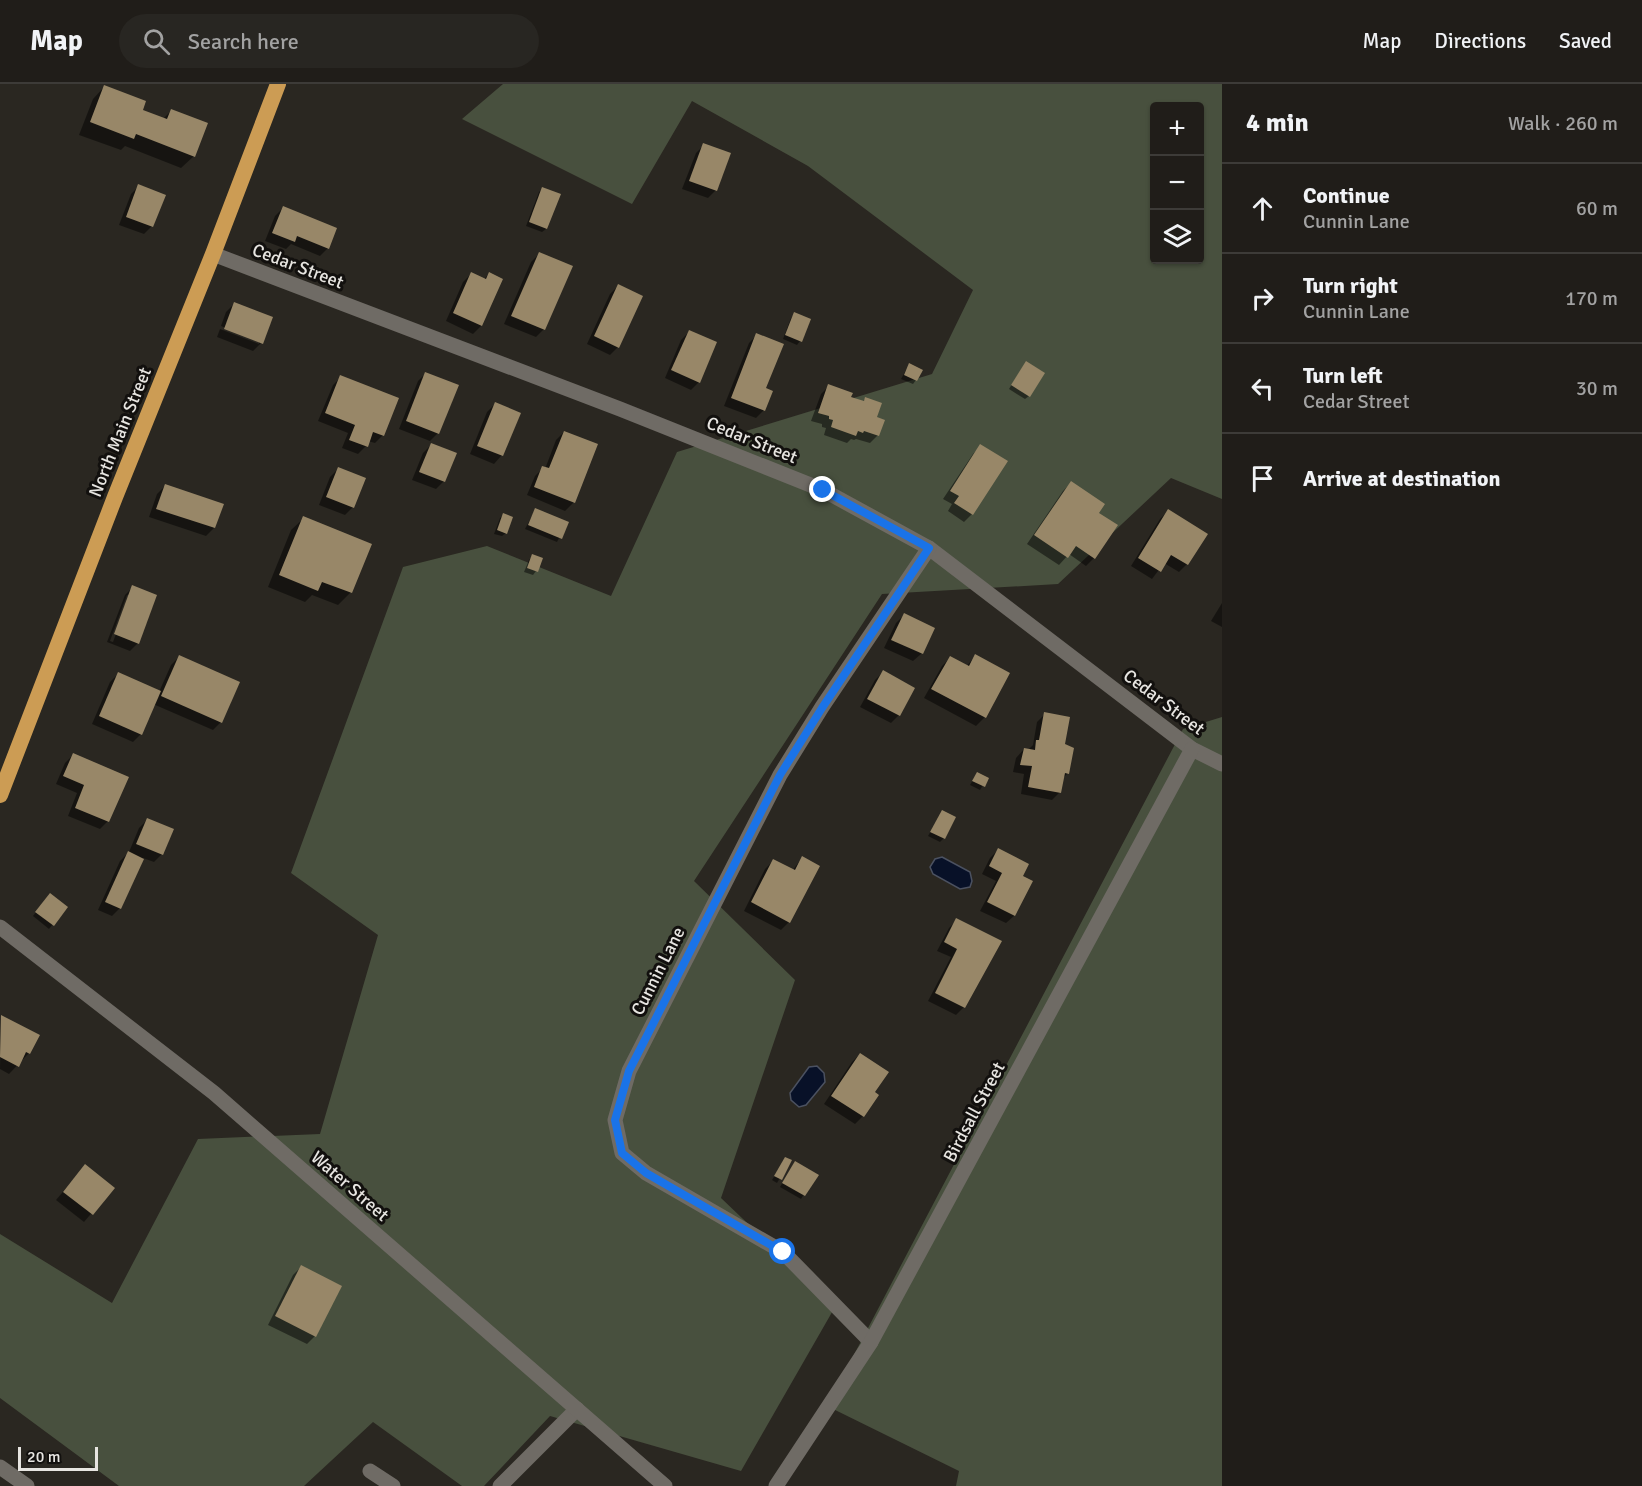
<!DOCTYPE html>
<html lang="en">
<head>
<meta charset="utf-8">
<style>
  body { margin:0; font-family:Signika,sans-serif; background:#282622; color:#f1f3f6 }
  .controls { position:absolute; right:18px; top:18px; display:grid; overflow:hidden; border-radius:6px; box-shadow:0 2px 4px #0004 }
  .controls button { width:54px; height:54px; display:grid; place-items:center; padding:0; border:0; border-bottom:2px solid #3d3b38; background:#201d19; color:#f1f3f6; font:30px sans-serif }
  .scale { position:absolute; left:18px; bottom:15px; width:80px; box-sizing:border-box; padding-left:6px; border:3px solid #e7e5e1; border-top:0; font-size:16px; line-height:21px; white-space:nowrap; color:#e7e5e1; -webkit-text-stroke:4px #12100e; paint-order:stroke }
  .stop { position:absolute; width:18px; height:18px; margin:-14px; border:4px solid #1a73e8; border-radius:50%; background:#fff }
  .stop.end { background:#1a73e8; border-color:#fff; box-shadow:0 2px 6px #0008 }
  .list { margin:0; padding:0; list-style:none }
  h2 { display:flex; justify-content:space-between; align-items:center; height:78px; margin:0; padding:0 24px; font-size:26px }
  h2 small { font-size:20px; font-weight:400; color:#a2a2a2 }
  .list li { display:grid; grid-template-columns:39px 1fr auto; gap:18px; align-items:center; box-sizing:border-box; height:90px; padding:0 24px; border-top:2px solid #3d3b38 }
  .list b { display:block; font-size:22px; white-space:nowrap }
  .list p { margin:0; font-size:20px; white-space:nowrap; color:#a2a2a2 }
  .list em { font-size:20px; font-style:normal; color:#a2a2a2 }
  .icon { flex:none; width:33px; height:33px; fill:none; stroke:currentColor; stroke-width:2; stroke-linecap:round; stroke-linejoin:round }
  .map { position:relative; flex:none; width:1222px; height:1402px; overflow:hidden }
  header { display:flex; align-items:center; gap:36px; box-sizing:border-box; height:84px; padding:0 30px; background:#201d19; border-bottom:2px solid #3d3b38 }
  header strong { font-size:28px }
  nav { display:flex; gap:33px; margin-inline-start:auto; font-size:21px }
  .search { width:420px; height:54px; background:#282622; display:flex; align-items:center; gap:15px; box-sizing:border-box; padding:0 21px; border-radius:33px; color:#a2a2a2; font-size:22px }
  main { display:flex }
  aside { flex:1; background:#201d19 }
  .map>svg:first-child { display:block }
  .green { fill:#48503e; fill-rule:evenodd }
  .water { fill:#081128; stroke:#4b5160; stroke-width:1.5 }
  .shadow { fill:#0007; fill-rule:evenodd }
  .building { fill:#988768 }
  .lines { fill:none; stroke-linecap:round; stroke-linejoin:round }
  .service { stroke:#6f6b65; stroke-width:15 }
  .minor { stroke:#6f6b65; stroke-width:15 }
  .trunk { stroke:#cc9c54; stroke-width:16 }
  .route { stroke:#1a73e8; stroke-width:8 }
  .labels { text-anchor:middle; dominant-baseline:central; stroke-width:6; stroke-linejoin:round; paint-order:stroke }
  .street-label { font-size:18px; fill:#e7e5e1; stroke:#12100e }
</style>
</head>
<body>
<header>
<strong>Map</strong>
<div class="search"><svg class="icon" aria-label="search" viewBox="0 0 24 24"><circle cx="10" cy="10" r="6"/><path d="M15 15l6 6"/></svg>Search here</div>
<nav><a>Map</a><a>Directions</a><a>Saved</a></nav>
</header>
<main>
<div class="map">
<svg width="1222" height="1402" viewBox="0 0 1222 1402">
  <rect width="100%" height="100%" fill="#2a2721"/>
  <!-- green -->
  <g class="green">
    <path d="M 503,0 L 1222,0 L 1222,415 L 1171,394 L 1058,500 L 882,510 L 694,797 L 795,896 L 721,1114 L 835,1223 L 741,1387 L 550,1332 L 484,1402 L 462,1402 L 373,1338 L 304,1402 L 119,1402 L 0,1314 L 0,1150 L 112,1219 L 198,1055 L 320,1050 L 378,851 L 291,789 L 403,483 L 487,462 L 611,512 L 677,368 L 932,290 L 973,206 L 808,82 L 692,17 L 632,120 L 462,35 ZM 1154,22 L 1200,22 L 1200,176 L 1154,176 Z"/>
    <path d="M 1222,633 L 1222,1402 L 956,1402 L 959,1387 L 827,1322 L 1183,645 Z"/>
  </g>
  <!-- water -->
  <g class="water">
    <path d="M 942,773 L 970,788 L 972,797 L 970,803 L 960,805 L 933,790 L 930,783 L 935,775 Z"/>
    <path d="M 817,982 L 824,989 L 825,998 L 806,1021 L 799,1023 L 791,1016 L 790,1009 L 809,983 Z"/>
  </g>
  <!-- shadow -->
  <g class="shadow">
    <path d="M 105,2 L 141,27 L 163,35 L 171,27 L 194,72 L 181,84 L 125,62 L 121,66 L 79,51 L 93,15 Z"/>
    <path d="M 704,61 L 716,106 L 708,114 L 682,105 L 696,69 Z"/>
    <path d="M 139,102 L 152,142 L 144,150 L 119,141 L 131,110 Z"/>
    <path d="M 542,105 L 559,111 L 546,145 L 542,148 L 526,142 L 539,108 Z"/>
    <path d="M 283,124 L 328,164 L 320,172 L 291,160 L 286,165 L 265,157 L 275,132 Z"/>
    <path d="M 539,170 L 544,245 L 536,253 L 504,240 L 531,178 Z"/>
    <path d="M 471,190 L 484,195 L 489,190 L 481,242 L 473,250 L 446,237 L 463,198 Z"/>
    <path d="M 618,202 L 618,263 L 610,271 L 587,260 L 610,210 Z"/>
    <path d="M 234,220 L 261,259 L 253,267 L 217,253 L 220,245 L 259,260 L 259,257 L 221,242 L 226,228 Z"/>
    <path d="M 795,230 L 800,257 L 797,261 L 783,255 L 791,234 Z"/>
    <path d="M 689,248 L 699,298 L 691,306 L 665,294 L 681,256 Z"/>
    <path d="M 757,251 L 764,326 L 756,334 L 724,322 L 749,259 Z"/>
    <path d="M 909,281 L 916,296 L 913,300 L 901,295 Z"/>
    <path d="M 1023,283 L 1029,312 L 1025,315 L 1009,305 Z"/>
    <path d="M 426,289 L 438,349 L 430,357 L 399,345 L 418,297 Z"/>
    <path d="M 341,293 L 383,351 L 375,359 L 368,357 L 366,362 L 358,370 L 342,364 L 348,349 L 318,337 L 333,301 Z"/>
    <path d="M 829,302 L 849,314 L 862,318 L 866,315 L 875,334 L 878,351 L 870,359 L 856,355 L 854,356 L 851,355 L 847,359 L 824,351 L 826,344 L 822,343 L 822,340 L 811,337 L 821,310 Z"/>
    <path d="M 495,320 L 519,329 L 501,372 L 494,380 L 470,370 L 487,328 Z"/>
    <path d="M 564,348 L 596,361 L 573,419 L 565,427 L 527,411 L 535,392 L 543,384 L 545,385 L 556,356 Z"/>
    <path d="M 431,361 L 444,397 L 436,405 L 412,396 L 423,369 Z"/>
    <path d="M 981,362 L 972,430 L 964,438 L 948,427 L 952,420 L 943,415 L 973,370 Z"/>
    <path d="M 338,385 L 353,423 L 345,431 L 319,421 L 330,393 Z"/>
    <path d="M 1071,399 L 1097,429 L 1094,474 L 1086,482 L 1069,470 L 1059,481 L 1027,460 L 1063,407 Z"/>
    <path d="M 165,402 L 214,444 L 206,452 L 149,433 L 157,410 Z"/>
    <path d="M 535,426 L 567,439 L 557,458 L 525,445 Z"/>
    <path d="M 1168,427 L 1187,480 L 1179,488 L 1164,479 L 1152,495 L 1131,482 L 1160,435 Z"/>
    <path d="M 503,431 L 506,449 L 502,452 L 494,450 L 500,434 Z"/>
    <path d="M 304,434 L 370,461 L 350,509 L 338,521 L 312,511 L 305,518 L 268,503 L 291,446 Z"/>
    <path d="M 533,472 L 541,475 L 536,487 L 533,491 L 524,488 L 529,476 Z"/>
    <path d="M 133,503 L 138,559 L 130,567 L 107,558 L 125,511 ZM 127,511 L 130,511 L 113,558 L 110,557 Z"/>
    <path d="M 1222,519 L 1222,543 L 1211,537 Z"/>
    <path d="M 904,531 L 933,544 L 921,570 L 913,577 L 884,564 L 896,539 Z"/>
    <path d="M 975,572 L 1008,590 L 984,634 L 976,642 L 924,614 L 942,582 L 950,574 L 966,583 Z"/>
    <path d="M 179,573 L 221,638 L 213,646 L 153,620 L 141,650 L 133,658 L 92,640 L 110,598 L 118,590 L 159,608 L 171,581 Z"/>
    <path d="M 883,588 L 899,631 L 891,639 L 860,623 L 875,596 Z"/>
    <path d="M 1045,630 L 1063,661 L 1068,689 L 1063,694 L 1060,708 L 1052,716 L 1021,710 L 1024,690 L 1013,688 L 1016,674 L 1024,665 L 1029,665 L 1033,661 L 1037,638 Z"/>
    <path d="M 73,671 L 108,737 L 100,745 L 68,732 L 77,709 L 56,700 L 65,679 Z"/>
    <path d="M 977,689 L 987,694 L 980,706 L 970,701 Z"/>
    <path d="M 942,728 L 944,754 L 940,758 L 928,752 Z"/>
    <path d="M 147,736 L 162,770 L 154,778 L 143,774 L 120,824 L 112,832 L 98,826 L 120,777 L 129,768 L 139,744 Z"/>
    <path d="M 998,766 L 1021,792 L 1014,832 L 1006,839 L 980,827 L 996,797 L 982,790 L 990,774 Z"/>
    <path d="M 802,774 L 789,838 L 781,846 L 744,827 L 765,785 L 773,777 L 792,787 Z"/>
    <path d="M 47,814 L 66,823 L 49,845 L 33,832 Z"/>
    <path d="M 957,836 L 964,923 L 956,931 L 928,917 L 951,873 L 937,867 L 949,844 Z"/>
    <path d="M 1,933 L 29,969 L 9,990 L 0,985 Z"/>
    <path d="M 860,970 L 873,1008 L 877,1011 L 862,1033 L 855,1040 L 824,1020 L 852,978 Z"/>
    <path d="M 786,1074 L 790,1077 L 777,1099 L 772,1096 Z"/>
    <path d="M 792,1083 L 816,1091 L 801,1115 L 780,1103 Z"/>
    <path d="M 78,1090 L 113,1104 L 84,1138 L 56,1116 Z"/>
    <path d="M 301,1183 L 315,1252 L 307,1260 L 268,1241 L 293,1191 Z"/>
  </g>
  <!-- building -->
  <g class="building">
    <path d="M 104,1 L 146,17 L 143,26 L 167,35 L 171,25 L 208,39 L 195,73 L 136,50 L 134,55 L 90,38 Z"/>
    <path d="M 703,59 L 731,69 L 717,107 L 689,97 Z"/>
    <path d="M 138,100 L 166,111 L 153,143 L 126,133 Z"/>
    <path d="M 542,103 L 561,110 L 547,145 L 529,138 Z"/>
    <path d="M 283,122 L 337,144 L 329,165 L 297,152 L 295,158 L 272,149 Z"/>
    <path d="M 539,168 L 573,182 L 545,246 L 511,232 Z"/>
    <path d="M 471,188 L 486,195 L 489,188 L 503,195 L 482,242 L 453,229 Z"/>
    <path d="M 618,200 L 643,212 L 619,264 L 594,252 Z"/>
    <path d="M 234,218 L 273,233 L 263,260 L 224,245 Z"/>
    <path d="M 794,228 L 811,235 L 802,258 L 785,251 Z"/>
    <path d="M 689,246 L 717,258 L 700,299 L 671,286 Z"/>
    <path d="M 756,249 L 784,260 L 766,304 L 773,307 L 765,327 L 731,314 Z"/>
    <path d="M 1026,277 L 1045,289 L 1030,313 L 1011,301 Z"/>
    <path d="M 909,279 L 923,286 L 917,297 L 904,291 Z"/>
    <path d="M 425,288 L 459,301 L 439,350 L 406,337 Z"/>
    <path d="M 340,291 L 399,314 L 384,352 L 373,348 L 368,363 L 349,356 L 355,341 L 325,329 Z"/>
    <path d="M 828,300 L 853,309 L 851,313 L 864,317 L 865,313 L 882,319 L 877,333 L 885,336 L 879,352 L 864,347 L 863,349 L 858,347 L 856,352 L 831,343 L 833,336 L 829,335 L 829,332 L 818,329 Z"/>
    <path d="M 495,318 L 521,329 L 503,372 L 477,362 Z"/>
    <path d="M 564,347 L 598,360 L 575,419 L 534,403 L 542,382 L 549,384 Z"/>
    <path d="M 431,359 L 457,369 L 445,398 L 419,388 Z"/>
    <path d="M 980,360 L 1008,377 L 973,431 L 954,419 L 959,412 L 950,407 Z"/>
    <path d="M 338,383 L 366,394 L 354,424 L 326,413 Z"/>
    <path d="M 1071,397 L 1105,420 L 1099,429 L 1118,441 L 1095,475 L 1076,462 L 1068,474 L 1034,451 Z"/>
    <path d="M 165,400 L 224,420 L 215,444 L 156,425 Z"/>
    <path d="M 535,424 L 569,438 L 562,455 L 528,441 Z"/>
    <path d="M 1168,425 L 1208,450 L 1188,481 L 1171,471 L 1161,488 L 1138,474 Z"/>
    <path d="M 503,429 L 513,433 L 507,450 L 497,446 Z"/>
    <path d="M 303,432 L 372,460 L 352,509 L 322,498 L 318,507 L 279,491 Z"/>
    <path d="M 532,470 L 543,474 L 538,488 L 527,484 Z"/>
    <path d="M 132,501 L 157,511 L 139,560 L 114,550 Z"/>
    <path d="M 904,529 L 935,544 L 923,570 L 891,556 Z"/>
    <path d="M 975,570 L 1010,589 L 986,634 L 931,605 L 950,572 L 969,582 Z"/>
    <path d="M 179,571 L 240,598 L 222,639 L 161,612 Z"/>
    <path d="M 883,586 L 915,604 L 900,632 L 867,615 Z"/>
    <path d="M 118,588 L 161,607 L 142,651 L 99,632 Z"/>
    <path d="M 1044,628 L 1070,633 L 1065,660 L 1074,664 L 1069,690 L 1065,689 L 1061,709 L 1028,703 L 1032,682 L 1020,681 L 1024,664 L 1035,666 L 1036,656 L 1039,656 Z"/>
    <path d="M 73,669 L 129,693 L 109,738 L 75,724 L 84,701 L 63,692 Z"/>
    <path d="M 977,688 L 989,694 L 985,703 L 972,697 Z"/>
    <path d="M 942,726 L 956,733 L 945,755 L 930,748 Z"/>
    <path d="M 147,734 L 174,745 L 163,771 L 136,760 Z"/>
    <path d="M 998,764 L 1029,780 L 1023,792 L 1033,797 L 1015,832 L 987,818 L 1002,789 L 989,782 Z"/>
    <path d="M 128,767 L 144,775 L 121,825 L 105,818 Z"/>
    <path d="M 802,772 L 820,782 L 790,839 L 751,818 L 773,775 L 795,786 Z"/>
    <path d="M 50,809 L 68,823 L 54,842 L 35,828 Z"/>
    <path d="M 956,834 L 1002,857 L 965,924 L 935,909 L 957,865 L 944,858 Z"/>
    <path d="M 1,931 L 40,951 L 30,970 L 26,968 L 19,983 L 0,973 Z"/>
    <path d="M 860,969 L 889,988 L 875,1008 L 879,1011 L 864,1033 L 831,1012 Z"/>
    <path d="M 785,1073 L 792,1076 L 782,1096 L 774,1092 Z"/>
    <path d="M 795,1077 L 819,1091 L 805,1112 L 782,1099 Z"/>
    <path d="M 85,1080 L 115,1104 L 93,1131 L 63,1108 Z"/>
    <path d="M 301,1181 L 342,1202 L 316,1253 L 275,1232 Z"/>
  </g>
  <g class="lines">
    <!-- service -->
    <g class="service">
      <path d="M 0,1383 L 27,1402"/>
      <path d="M 370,1387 L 393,1402"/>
      <path d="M 500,1402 L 577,1325"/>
    </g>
    <!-- minor -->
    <g class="minor">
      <path d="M 213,170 L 620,325 L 823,406 L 929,464 L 1192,665 L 1222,680"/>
      <path d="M 0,843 L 214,1009 L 665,1402"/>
      <path d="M 871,1258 L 783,1168 L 646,1089 L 622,1069 L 615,1036 L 629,987 L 780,691 L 822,623 L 929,464"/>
      <path d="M 776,1402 L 871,1258 L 1192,665"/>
    </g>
    <!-- trunk -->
    <path class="trunk" d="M 0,711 L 115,413 L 213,170 L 278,0"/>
  </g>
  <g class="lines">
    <!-- route -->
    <path class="route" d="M 783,1168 L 646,1089 L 622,1069 L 615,1036 L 629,987 L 780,691 L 822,624 L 929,464 L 823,406"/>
  </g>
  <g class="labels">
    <!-- street labels -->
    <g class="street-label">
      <text transform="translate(298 182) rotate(21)">Cedar Street</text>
      <text transform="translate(120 348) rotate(-68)">North Main Street</text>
      <text transform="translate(752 356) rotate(22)">Cedar Street</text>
      <text transform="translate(1164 618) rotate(37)">Cedar Street</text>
      <text transform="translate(658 887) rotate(-63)">Cunnin Lane</text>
      <text transform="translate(974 1028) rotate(-62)">Birdsall Street</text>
      <text transform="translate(350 1102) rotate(41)">Water Street</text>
    </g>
  </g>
</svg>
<div class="controls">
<button>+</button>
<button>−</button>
<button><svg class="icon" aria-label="layers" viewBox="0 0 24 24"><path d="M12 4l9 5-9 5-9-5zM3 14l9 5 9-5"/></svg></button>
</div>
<div class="scale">20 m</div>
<div class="stop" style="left:783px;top:1168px"></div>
<div class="stop end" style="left:823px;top:406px"></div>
</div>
<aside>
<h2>4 min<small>Walk · 260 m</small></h2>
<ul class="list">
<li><svg class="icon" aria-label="ahead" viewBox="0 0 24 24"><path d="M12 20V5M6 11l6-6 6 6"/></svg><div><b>Continue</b><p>Cunnin Lane</p></div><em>60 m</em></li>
<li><svg class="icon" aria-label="right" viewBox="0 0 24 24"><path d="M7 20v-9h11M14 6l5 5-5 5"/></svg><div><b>Turn right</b><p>Cunnin Lane</p></div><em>170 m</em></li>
<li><svg class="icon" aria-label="left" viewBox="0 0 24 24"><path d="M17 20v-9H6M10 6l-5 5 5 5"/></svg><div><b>Turn left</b><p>Cedar Street</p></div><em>30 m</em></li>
<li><svg class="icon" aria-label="arrive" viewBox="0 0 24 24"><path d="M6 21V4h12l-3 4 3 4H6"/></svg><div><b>Arrive at destination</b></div></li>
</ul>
</aside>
</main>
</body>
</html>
